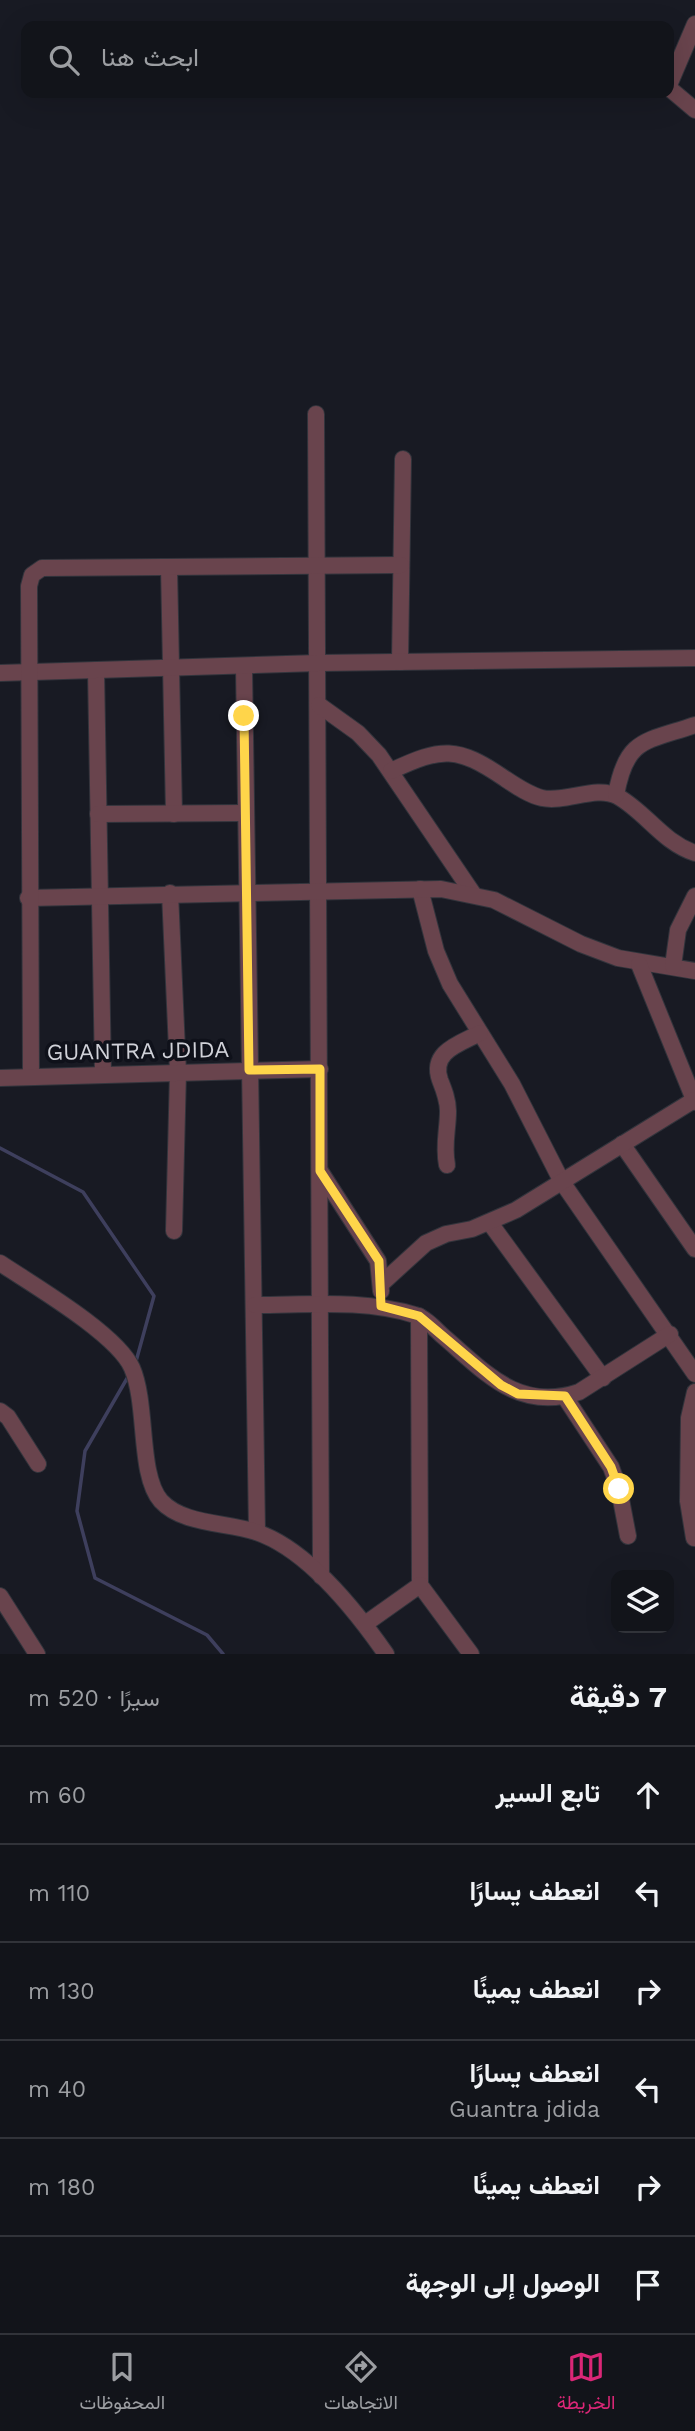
<!DOCTYPE html>
<html lang="ar">
<head>
<meta charset="utf-8">
<style>
  body { margin:0; font-family:"Work Sans",Vazirmatn,sans-serif; background:#1b1d23; color:#f1f3f6; direction:rtl }
  .controls { position:absolute; right:21px; bottom:21px; display:grid; overflow:hidden; border-radius:14px; box-shadow:0 7px 28px #0002 }
  .controls button { width:63px; height:63px; display:grid; place-items:center; padding:0; border:0; border-bottom:2px solid #313339; background:#12141a; color:#f1f3f6; font:35px sans-serif }
  .stop { position:absolute; width:21px; height:21px; margin:-16px; border:5px solid #ffd54a; border-radius:50%; background:#fff }
  .stop.end { background:#ffd54a; border-color:#fff; box-shadow:0 2px 7px #0008 }
  .list { margin:0; padding:0; list-style:none }
  h2 { display:flex; justify-content:space-between; align-items:center; height:91px; margin:0; padding:0 28px; font-size:30px }
  h2 small { font-size:23px; font-weight:400; color:#9c9ea2 }
  .list li { display:grid; grid-template-columns:46px 1fr auto; gap:21px; align-items:center; box-sizing:border-box; height:98px; padding:0 28px; border-top:2px solid #313339 }
  .list b { display:block; font-size:26px; white-space:nowrap }
  .list p { margin:0; font-size:23px; white-space:nowrap; color:#9c9ea2 }
  .list em { font-size:23px; font-style:normal; color:#9c9ea2 }
  .icon { flex:none; width:38px; height:38px; fill:none; stroke:currentColor; stroke-width:2; stroke-linecap:round; stroke-linejoin:round }
  .map { position:relative; flex:none; width:695px; height:1654px; overflow:hidden; direction:ltr }
  .search { position:absolute; background:#12141a; box-shadow:0 7px 28px #0002; left:21px; right:21px; top:21px; height:77px; display:flex; align-items:center; gap:18px; box-sizing:border-box; padding:0 24px; border-radius:14px; color:#9c9ea2; font-size:26px }
  .sheet { height:679px; background:#12141a }
  nav { display:flex; justify-content:space-around; align-items:center; box-sizing:border-box; height:98px; border-top:2px solid #313339; background:#12141a; font-size:19px; color:#9c9ea2 }
  nav a { display:grid; justify-items:center; gap:4px }
  nav .on { color:#db2777 }
  .map>svg:first-child { display:block }
  .lines { fill:none; stroke-linecap:round; stroke-linejoin:round }
  .stream { stroke:#3e3f5d; stroke-width:3.5 }
  .minor-casing { stroke:#32343c; stroke-width:18 }
  .minor { stroke:#69444d; stroke-width:16 }
  .route { stroke:#ffd54a; stroke-width:9 }
  .labels { text-anchor:middle; dominant-baseline:central; stroke-width:7; stroke-linejoin:round; paint-order:stroke }
  .street-label { font-size:23px; fill:#d0d1d8; stroke:#0f111a }
</style>
</head>
<body>
<div class="map">
<svg width="695" height="1654" viewBox="0 0 695 1654">
  <rect width="100%" height="100%" fill="#181a23"/>
  <g class="lines">
    <!-- stream -->
    <g class="stream">
      <path d="M 0,1148 L 83,1192 L 154,1296 L 135,1365"/>
      <path d="M 129,1375 L 85,1451 L 77,1511 L 95,1578 L 207,1635 L 223,1654"/>
    </g>
    <defs>
      <g id="minor">
        <path d="M 669,85 L 695,24"/>
        <path d="M 669,88 L 695,110"/>
        <path d="M 316,414 L 321,1576"/>
        <path d="M 169,567 L 174,814"/>
        <path d="M 400,662 L 403,459"/>
        <path d="M 244,668 L 257,1532"/>
        <path d="M 96,670 L 103,1074"/>
        <path d="M 0,673 L 318,663 L 695,658"/>
        <path d="M 319,705 L 358,733 L 379,755 L 474,895"/>
        <path d="M 391,771 C 442,747 457,746 504,778 C 516,786 529,795 542,798 C 566,803 596,785 617,796 C 646,812 662,842 695,853"/>
        <path d="M 616,795 C 626,738 645,742 695,725"/>
        <path d="M 98,814 L 245,813"/>
        <path d="M 420,889 L 436,951 L 450,984 L 512,1084 L 562,1182 L 695,1374"/>
        <path d="M 170,893 L 178,1072 L 174,1231"/>
        <path d="M 28,898 L 441,889 L 494,900 L 581,944 L 618,958 L 695,971"/>
        <path d="M 639,964 L 695,1102"/>
        <path d="M 673,966 L 678,930 L 695,896"/>
        <path d="M 31,1076 L 29,586 L 32,575 L 42,568 L 401,565"/>
        <path d="M 0,1078 L 320,1069"/>
        <path d="M 622,1144 L 695,1249"/>
        <path d="M 447,1165 C 443,1145 448,1130 448,1111 C 448,1100 444,1090 440,1080 C 430,1052 459,1044 480,1033"/>
        <path d="M 320,1171 L 378,1261 L 381,1291"/>
        <path d="M 490,1223 L 603,1378"/>
        <path d="M 0,1263 C 33,1285 117,1334 132,1368 C 148,1405 138,1475 161,1501 C 183,1525 227,1522 256,1532 C 307,1549 356,1611 386,1654"/>
        <path d="M 381,1284 L 426,1243 L 446,1234 L 472,1229 L 516,1210 L 694,1100"/>
        <path d="M 255,1305 C 308,1305 364,1299 415,1315 C 426,1318 436,1330 444,1337 C 486,1373 519,1412 579,1392 L 670,1334"/>
        <path d="M 419,1316 L 420,1585 L 471,1654"/>
        <path d="M 565,1397 L 611,1467 L 619,1489 L 628,1536"/>
        <path d="M 0,1411 L 8,1417 L 38,1464"/>
        <path d="M 694,1538 L 688,1501 L 689,1418 L 695,1392"/>
        <path d="M 0,1596 L 37,1654"/>
        <path d="M 365,1624 L 420,1585"/>
      </g>
    </defs>
    <!-- minor casing -->
    <use href="#minor" class="minor-casing"/>
    <!-- minor -->
    <use href="#minor" class="minor"/>
  </g>
  <g class="lines">
    <!-- route -->
    <path class="route" d="M 244,716 L 249,1070 L 320,1069 L 320,1171 L 379,1261 L 381,1306 L 419,1316 L 501,1385 L 518,1394 L 565,1396 L 611,1467 L 619,1489"/>
  </g>
  <g class="labels">
    <!-- street labels -->
    <g class="street-label">
      <text transform="translate(138 1051) rotate(-1)">GUANTRA JDIDA</text>
    </g>
  </g>
</svg>
<div class="controls">
<button><svg class="icon" aria-label="layers" viewBox="0 0 24 24"><path d="M12 4l9 5-9 5-9-5zM3 14l9 5 9-5"/></svg></button>
</div>
<div class="stop" style="left:619px;top:1489px"></div>
<div class="stop end" style="left:244px;top:716px"></div>
<div class="search"><svg class="icon" aria-label="search" viewBox="0 0 24 24"><circle cx="10" cy="10" r="6"/><path d="M15 15l6 6"/></svg>ابحث هنا</div>
</div>
<section class="sheet">
<h2>7 دقيقة<small>سيرًا · 520 m</small></h2>
<ul class="list">
<li><svg class="icon" aria-label="ahead" viewBox="0 0 24 24"><path d="M12 20V5M6 11l6-6 6 6"/></svg><div><b>تابع السير</b></div><em>60 m</em></li>
<li><svg class="icon" aria-label="left" viewBox="0 0 24 24"><path d="M17 20v-9H6M10 6l-5 5 5 5"/></svg><div><b>انعطف يسارًا</b></div><em>110 m</em></li>
<li><svg class="icon" aria-label="right" viewBox="0 0 24 24"><path d="M7 20v-9h11M14 6l5 5-5 5"/></svg><div><b>انعطف يمينًا</b></div><em>130 m</em></li>
<li><svg class="icon" aria-label="left" viewBox="0 0 24 24"><path d="M17 20v-9H6M10 6l-5 5 5 5"/></svg><div><b>انعطف يسارًا</b><p>Guantra jdida</p></div><em>40 m</em></li>
<li><svg class="icon" aria-label="right" viewBox="0 0 24 24"><path d="M7 20v-9h11M14 6l5 5-5 5"/></svg><div><b>انعطف يمينًا</b></div><em>180 m</em></li>
<li><svg class="icon" aria-label="arrive" viewBox="0 0 24 24"><path d="M6 21V4h12l-3 4 3 4H6"/></svg><div><b>الوصول إلى الوجهة</b></div></li>
</ul>
</section>
<nav>
<a class="on"><svg class="icon" aria-label="map" viewBox="0 0 24 24"><path d="M3 6l6-2 6 2 6-2v14l-6 2-6-2-6 2zM9 4v14M15 6v14"/></svg>الخريطة</a>
<a><svg class="icon" aria-label="directions" viewBox="0 0 24 24"><path d="M12 3l9 9-9 9-9-9zM9 14v-3h6M13 9l2 2-2 2"/></svg>الاتجاهات</a>
<a><svg class="icon" aria-label="saved" viewBox="0 0 24 24"><path d="M7 4h10v16l-5-4-5 4z"/></svg>المحفوظات</a>
</nav>
</body>
</html>
